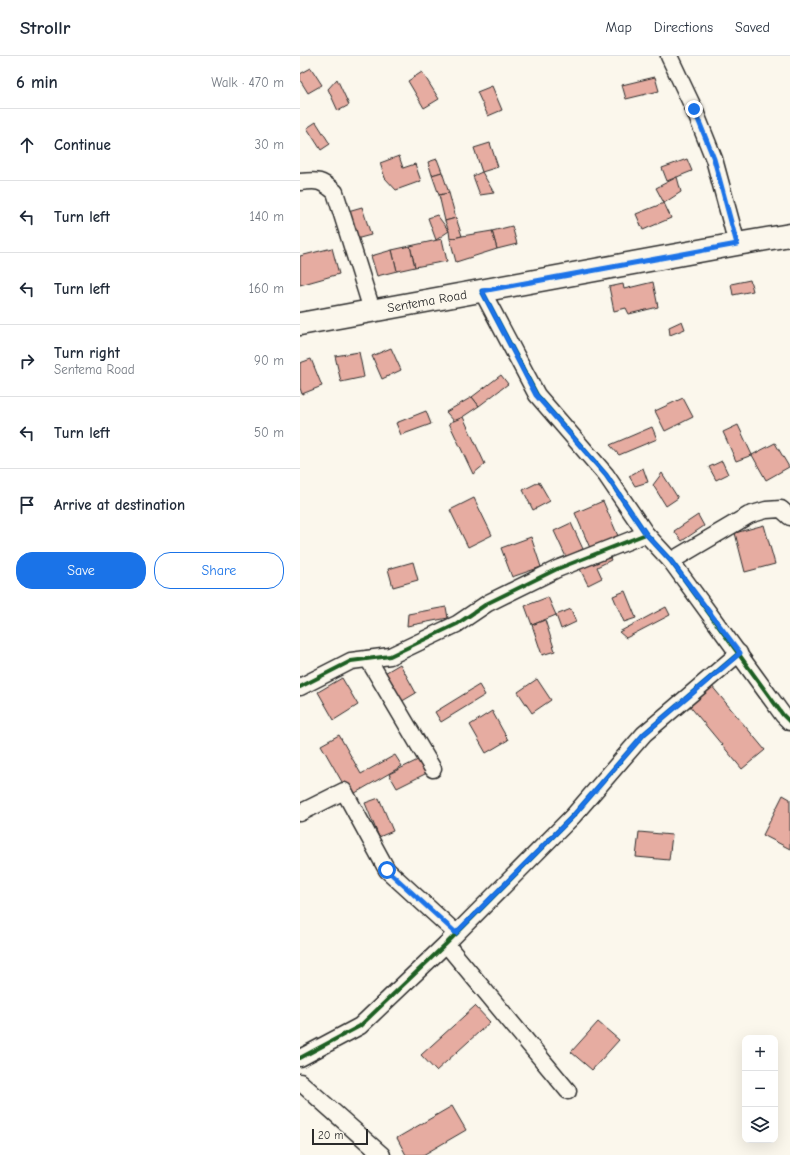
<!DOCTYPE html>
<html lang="en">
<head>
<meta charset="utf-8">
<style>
  body { margin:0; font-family:"Comic Neue",sans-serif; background:#f6f6f7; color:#1f2937 }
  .controls { position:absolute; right:12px; bottom:12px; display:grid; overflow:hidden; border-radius:8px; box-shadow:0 4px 16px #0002 }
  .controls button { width:36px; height:36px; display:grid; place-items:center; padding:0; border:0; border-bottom:1px solid #e0e1e3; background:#fff; color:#1f2937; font:20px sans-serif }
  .scale { position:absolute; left:12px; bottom:10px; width:56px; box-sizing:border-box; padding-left:4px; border:2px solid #2b2b2b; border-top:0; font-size:11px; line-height:14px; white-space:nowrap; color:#2b2b2b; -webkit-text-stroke:3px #fbf7ec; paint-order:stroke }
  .stop { position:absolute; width:12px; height:12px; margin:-9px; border:3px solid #1a73e8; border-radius:50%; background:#fff }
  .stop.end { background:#1a73e8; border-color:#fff; box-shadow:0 1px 4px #0008 }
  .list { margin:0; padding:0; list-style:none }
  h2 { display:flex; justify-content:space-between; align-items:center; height:52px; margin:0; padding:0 16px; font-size:17px }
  h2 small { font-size:13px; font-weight:400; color:#747a83 }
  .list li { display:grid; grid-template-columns:26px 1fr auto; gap:12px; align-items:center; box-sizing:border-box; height:72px; padding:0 16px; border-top:1px solid #e0e1e3 }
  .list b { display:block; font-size:15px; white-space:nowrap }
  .list p { margin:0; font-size:13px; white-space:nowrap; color:#747a83 }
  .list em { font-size:13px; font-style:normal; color:#747a83 }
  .actions { display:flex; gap:8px; padding:12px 16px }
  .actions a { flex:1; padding:9px 0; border:1px solid #1a73e8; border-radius:16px; text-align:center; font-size:14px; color:#1a73e8 }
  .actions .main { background:#1a73e8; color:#fff }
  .icon { flex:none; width:22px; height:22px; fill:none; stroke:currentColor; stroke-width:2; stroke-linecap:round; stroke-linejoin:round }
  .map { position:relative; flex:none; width:490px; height:1099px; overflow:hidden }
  header { display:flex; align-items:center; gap:24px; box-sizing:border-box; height:56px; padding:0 20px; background:#fff; border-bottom:1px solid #e0e1e3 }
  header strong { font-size:19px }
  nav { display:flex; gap:22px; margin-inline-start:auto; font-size:14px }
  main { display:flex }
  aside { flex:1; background:#fff }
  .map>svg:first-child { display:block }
  .building { fill:#e6aca1; stroke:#2b2b2b }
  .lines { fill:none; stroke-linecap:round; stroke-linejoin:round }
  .street-casing { stroke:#2b2b2b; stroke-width:19 }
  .secondary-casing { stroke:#2b2b2b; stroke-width:25 }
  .street { stroke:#fbf7ec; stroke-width:16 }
  .secondary { stroke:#fbf7ec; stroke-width:22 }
  .cycleway-casing { stroke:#fbf7ec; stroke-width:6 }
  .cycleway { stroke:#1b5e20; stroke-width:4 }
  .route { stroke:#1a73e8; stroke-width:5 }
  .labels { text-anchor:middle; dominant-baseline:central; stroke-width:3.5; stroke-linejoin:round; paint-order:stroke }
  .street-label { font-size:13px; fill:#2b2b2b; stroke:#fbf7ec }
</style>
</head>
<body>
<header>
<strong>Strollr</strong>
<nav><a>Map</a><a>Directions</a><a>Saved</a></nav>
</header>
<main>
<aside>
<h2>6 min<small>Walk · 470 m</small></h2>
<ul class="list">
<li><svg class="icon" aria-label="ahead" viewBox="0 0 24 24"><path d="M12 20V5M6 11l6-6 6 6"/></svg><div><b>Continue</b></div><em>30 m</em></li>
<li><svg class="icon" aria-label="left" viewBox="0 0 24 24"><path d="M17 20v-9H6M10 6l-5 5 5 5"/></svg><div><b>Turn left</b></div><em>140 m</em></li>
<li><svg class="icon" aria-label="left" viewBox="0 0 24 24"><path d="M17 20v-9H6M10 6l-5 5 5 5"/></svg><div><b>Turn left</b></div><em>160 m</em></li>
<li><svg class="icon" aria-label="right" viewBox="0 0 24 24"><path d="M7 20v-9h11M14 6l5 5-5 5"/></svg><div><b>Turn right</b><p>Sentema Road</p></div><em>90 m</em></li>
<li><svg class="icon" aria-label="left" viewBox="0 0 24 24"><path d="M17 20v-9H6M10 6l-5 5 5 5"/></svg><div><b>Turn left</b></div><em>50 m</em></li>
<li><svg class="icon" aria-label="arrive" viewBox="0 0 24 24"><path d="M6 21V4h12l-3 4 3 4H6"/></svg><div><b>Arrive at destination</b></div></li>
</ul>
<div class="actions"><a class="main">Save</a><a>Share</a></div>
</aside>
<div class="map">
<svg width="490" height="1099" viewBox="0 0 490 1099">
  <rect width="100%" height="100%" fill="#fbf7ec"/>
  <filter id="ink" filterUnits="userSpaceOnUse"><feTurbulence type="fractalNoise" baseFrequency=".025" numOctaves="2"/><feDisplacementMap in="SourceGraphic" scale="8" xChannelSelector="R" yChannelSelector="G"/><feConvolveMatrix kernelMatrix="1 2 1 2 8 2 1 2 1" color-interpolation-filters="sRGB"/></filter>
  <g filter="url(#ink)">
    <!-- building -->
    <g class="building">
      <path d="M 11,12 L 22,29 L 8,37 L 0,24 L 0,18 Z"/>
      <path d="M 122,16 L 139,43 L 124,52 L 108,25 Z"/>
      <path d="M 355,21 L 359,35 L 326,43 L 322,29 Z"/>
      <path d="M 37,23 L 49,49 L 38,55 L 28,33 Z"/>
      <path d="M 192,30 L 202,54 L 188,60 L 177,36 Z"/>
      <path d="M 16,66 L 30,88 L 21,94 L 7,72 Z"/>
      <path d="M 190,87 L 198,111 L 182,116 L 174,92 Z"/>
      <path d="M 99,100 L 103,112 L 115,108 L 121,125 L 96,134 L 85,122 L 80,107 Z"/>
      <path d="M 137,103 L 142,116 L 132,119 L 128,106 Z"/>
      <path d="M 387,103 L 392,115 L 367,125 L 362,112 Z"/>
      <path d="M 142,116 L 149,137 L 139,139 L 132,119 Z"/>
      <path d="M 182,116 L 194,137 L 180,139 L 173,120 Z"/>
      <path d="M 377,121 L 381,136 L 364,147 L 356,132 Z"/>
      <path d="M 149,137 L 156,162 L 145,165 L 139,139 Z"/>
      <path d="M 364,147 L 371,162 L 343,174 L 336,158 Z"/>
      <path d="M 62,151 L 71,179 L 56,183 L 48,155 Z"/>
      <path d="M 137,159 L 149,175 L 136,184 L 128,162 Z"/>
      <path d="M 156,162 L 162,180 L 150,183 L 149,175 L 145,165 Z"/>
      <path d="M 212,170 L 217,188 L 197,193 L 192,175 Z"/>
      <path d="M 192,175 L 197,193 L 156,206 L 150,183 L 162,180 Z"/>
      <path d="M 142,183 L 147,205 L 115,211 L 110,190 Z"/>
      <path d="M 110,190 L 115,211 L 97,215 L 92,194 Z"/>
      <path d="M 32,192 L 39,218 L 0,229 L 0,200 Z"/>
      <path d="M 92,194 L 97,215 L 77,220 L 71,200 Z"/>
      <path d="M 450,224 L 453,235 L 433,239 L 431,228 Z"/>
      <path d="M 353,226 L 358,251 L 329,258 L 326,252 L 314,255 L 309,231 L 323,228 L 324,233 Z"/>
      <path d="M 382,265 L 385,273 L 370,279 L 369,271 Z"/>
      <path d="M 91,292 L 101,314 L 82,323 L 72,300 Z"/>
      <path d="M 59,296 L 64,321 L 41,326 L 35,300 Z"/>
      <path d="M 11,303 L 22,330 L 2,338 L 0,332 L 0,307 Z"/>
      <path d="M 201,319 L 208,328 L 179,350 L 172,341 Z"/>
      <path d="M 172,341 L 179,350 L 155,366 L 146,356 Z"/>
      <path d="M 383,342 L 393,361 L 365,375 L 355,355 Z"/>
      <path d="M 126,355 L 131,368 L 101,379 L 96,367 Z"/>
      <path d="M 163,361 L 185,408 L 173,418 L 149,367 Z"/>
      <path d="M 438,369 L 452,399 L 436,405 L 423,376 Z"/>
      <path d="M 352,371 L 357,383 L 319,399 L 310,389 Z"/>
      <path d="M 475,387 L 489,411 L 466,424 L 452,399 Z"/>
      <path d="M 422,405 L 428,418 L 416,424 L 409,411 Z"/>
      <path d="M 343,412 L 348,426 L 335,430 L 329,420 Z"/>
      <path d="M 362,417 L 378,442 L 366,450 L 353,429 Z"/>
      <path d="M 239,426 L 250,445 L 233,454 L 223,434 Z"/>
      <path d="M 174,442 L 192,479 L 168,491 L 150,454 Z"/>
      <path d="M 303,445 L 318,480 L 290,492 L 275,457 Z"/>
      <path d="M 398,459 L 404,470 L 382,485 L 374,475 Z"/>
      <path d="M 271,467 L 283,493 L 266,501 L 254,475 Z"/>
      <path d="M 464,469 L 475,508 L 445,516 L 435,477 Z"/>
      <path d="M 231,481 L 241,511 L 212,521 L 201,492 Z"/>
      <path d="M 308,497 L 311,504 L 297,511 L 302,522 L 288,529 L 279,511 Z"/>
      <path d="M 113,506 L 118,524 L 93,531 L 88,513 Z"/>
      <path d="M 325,535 L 336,562 L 324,566 L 313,540 Z"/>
      <path d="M 248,541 L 256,559 L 232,569 L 225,550 Z"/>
      <path d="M 146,551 L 148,562 L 107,570 L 108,558 Z"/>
      <path d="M 366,551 L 370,559 L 326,582 L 319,576 Z"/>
      <path d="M 271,553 L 276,566 L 261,573 L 256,559 Z"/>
      <path d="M 245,564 L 255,595 L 242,599 L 232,569 Z"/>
      <path d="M 100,608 L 116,637 L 99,647 L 83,618 Z"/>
      <path d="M 42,622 L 58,649 L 34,664 L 18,636 Z"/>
      <path d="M 237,623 L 251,644 L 232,657 L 218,636 Z"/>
      <path d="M 179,629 L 185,639 L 141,666 L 135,656 Z"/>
      <path d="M 411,629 L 465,694 L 442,713 L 388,648 Z"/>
      <path d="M 192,655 L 208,684 L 186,697 L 170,669 Z"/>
      <path d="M 39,679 L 61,718 L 95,699 L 102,710 L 50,740 L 21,689 Z"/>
      <path d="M 122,702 L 129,716 L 97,732 L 89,718 Z"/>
      <path d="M 483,739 L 490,743 L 490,793 L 463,779 Z"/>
      <path d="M 79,742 L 93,775 L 79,781 L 65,747 Z"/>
      <path d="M 339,776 L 372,779 L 369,804 L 336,801 Z"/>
      <path d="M 175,950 L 190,966 L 136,1015 L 121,999 Z"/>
      <path d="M 298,966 L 319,984 L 292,1014 L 271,996 Z"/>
      <path d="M 152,1050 L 166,1074 L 123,1099 L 106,1099 L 97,1082 Z"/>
    </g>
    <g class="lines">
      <defs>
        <g id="street">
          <path d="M 369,0 L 394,53 L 414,103 L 437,188"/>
          <path d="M 0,126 C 18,124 21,124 35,136 L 72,254"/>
          <path d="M 182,235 L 237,339 L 306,419 L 346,478 L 371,505 L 483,659 L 490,666"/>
          <path d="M 371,505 L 449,459 L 466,454 L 481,453 L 490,461"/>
          <path d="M 68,603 L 133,713"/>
          <path d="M 0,631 L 51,605 L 90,600 L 157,568 L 188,547 L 257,513 L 346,478"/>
          <path d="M 0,757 L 44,735 L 87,814 L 156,877"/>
          <path d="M 146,888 L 268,1035"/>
          <path d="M 0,1002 L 60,970 L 146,888 L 273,760 L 344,678 L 439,597"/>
          <path d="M 0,1026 L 82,1099"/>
        </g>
        <path id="secondary" d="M 0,268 L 437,188 L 490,179"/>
      </defs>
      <!-- street casing -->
      <use href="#street" class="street-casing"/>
      <!-- secondary casing -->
      <use href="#secondary" class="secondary-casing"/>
      <!-- street -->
      <use href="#street" class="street"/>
      <!-- secondary -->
      <use href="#secondary" class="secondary"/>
      <defs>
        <g id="cycleway">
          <path d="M 182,235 L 237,339 L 306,419 L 346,478 L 371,505 L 483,659 L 490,666"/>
          <path d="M 0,631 L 51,605 L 90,600 L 157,568 L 188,547 L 257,513 L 346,478"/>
          <path d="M 0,1002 L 60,970 L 146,888 L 273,760 L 344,678 L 439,597"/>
        </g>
      </defs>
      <!-- cycleway casing -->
      <use href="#cycleway" class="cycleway-casing"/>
      <!-- cycleway -->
      <use href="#cycleway" class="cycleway"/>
    </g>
  </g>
  <g class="lines" filter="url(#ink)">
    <!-- route -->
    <path class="route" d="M 87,814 L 156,877 L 273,760 L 344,678 L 440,597 L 371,505 L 346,478 L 306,419 L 236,339 L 182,235 L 437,188 L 414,103 L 394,53"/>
  </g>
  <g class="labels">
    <!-- street labels -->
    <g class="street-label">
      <text transform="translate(127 245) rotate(-10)">Sentema Road</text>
    </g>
  </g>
</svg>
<div class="controls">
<button>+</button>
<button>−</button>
<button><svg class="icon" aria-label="layers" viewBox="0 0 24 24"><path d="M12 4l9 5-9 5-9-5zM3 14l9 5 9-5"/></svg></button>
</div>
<div class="scale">20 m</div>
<div class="stop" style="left:87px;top:814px"></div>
<div class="stop end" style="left:394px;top:53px"></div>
</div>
</main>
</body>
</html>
